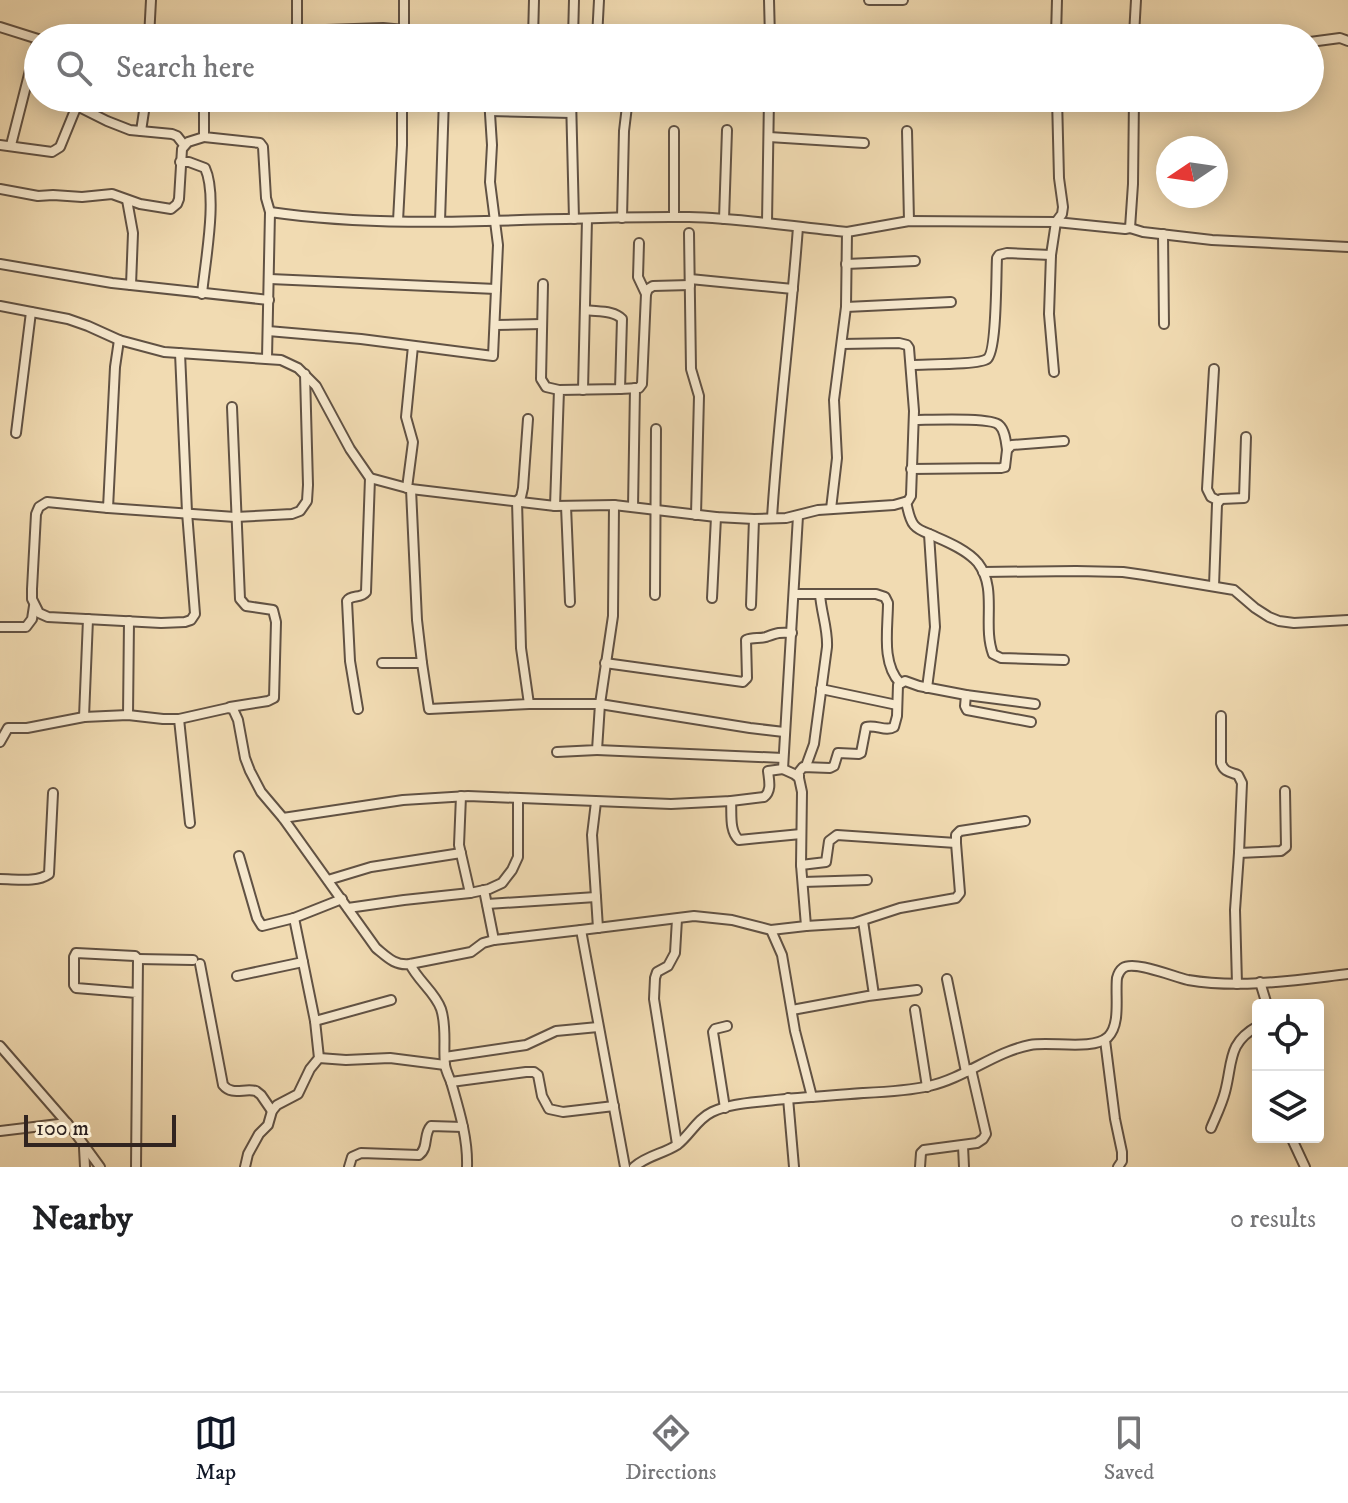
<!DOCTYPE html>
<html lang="en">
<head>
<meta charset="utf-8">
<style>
  body { margin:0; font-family:"IM FELL DW Pica",serif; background:#f6f6f6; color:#202124 }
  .controls { position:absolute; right:24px; bottom:24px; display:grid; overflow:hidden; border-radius:8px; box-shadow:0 4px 20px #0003 }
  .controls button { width:72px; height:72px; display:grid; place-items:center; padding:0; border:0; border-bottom:2px solid #e0e0e0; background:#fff; color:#202124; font:40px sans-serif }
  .compass { position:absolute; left:1156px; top:136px; width:72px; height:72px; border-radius:50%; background:#fff; box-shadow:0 4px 20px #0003; rotate:257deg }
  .scale { position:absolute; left:24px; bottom:20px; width:152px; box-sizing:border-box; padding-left:8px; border:4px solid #312420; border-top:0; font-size:22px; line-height:28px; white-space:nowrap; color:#312420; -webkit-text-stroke:6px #f6e8cd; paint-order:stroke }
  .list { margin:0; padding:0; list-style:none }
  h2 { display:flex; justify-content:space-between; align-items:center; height:104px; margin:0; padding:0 32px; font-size:34px }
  h2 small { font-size:26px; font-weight:400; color:#757577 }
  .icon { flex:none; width:44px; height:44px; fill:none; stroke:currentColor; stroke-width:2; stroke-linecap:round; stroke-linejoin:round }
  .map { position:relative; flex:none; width:1348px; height:1167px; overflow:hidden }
  .search { position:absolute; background:#fff; box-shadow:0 4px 20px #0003; left:24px; right:24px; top:24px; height:88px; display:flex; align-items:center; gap:20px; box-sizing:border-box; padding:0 28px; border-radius:44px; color:#757577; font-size:30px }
  .sheet { height:224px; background:#fff }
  nav { display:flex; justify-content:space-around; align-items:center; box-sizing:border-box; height:112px; border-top:2px solid #e0e0e0; background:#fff; font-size:22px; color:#757577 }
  nav a { display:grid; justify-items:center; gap:4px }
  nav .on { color:#111827 }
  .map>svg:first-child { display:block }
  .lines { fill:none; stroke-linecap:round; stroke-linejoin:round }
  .street-casing { stroke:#615244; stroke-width:12 }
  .street { stroke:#f6e8cd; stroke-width:8 }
</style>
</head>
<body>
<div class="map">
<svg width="1348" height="1167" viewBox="0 0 1348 1167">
  <rect width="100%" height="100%" fill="#f1dbb2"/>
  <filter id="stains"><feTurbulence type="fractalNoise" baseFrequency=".0025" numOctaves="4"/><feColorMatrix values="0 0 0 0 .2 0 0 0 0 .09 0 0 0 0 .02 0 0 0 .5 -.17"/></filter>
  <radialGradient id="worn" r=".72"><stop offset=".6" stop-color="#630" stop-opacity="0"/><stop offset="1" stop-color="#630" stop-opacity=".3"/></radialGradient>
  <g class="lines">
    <defs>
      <g id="street">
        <path d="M 297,0 L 297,38"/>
        <path d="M 769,0 L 770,38"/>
        <path d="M 869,0 L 903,0"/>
        <path d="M 0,27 L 38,39"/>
        <path d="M 297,31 L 383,28 L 404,30"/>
        <path d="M 597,34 L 622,34 L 632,38"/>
        <path d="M 1056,35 L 1057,0"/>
        <path d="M 1134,35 L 1136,0"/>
        <path d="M 149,38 L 151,0"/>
        <path d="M 404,38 L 404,0"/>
        <path d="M 533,38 L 534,0"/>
        <path d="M 573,38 L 574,0"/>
        <path d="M 597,38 L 599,0"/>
        <path d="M 926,38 L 994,33 L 1134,33"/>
        <path d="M 1310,42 L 1340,38 L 1348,41"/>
        <path d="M 204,98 L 204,137 L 260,143 L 263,147 L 266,198 L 270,212"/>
        <path d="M 571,98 L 574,219"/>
        <path d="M 77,106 L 107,121 L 130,130 L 172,134 L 177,136 L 184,145"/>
        <path d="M 490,111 L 571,113"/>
        <path d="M 529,112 L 530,98"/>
        <path d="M 141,131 L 146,98"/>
        <path d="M 907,131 L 909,221"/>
        <path d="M 769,137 L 864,143"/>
        <path d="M 0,145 L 52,152 L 60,147 L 80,98"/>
        <path d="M 11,145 L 38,39"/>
        <path d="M 180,162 L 189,162 L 205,168 C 218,196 205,262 202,294"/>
        <path d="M 0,189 L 38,196 L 53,195 L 82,197 L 112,194 L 140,204 L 171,209 L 177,204 L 179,199 L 182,149 L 188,142 L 204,137"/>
        <path d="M 127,200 L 133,233 L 131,285"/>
        <path d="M 674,217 L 674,131"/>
        <path d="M 622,218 L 624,131 L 628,98"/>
        <path d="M 724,219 L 727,130"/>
        <path d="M 398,221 L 402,145 L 402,98"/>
        <path d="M 440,221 L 444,98"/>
        <path d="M 767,222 L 769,98"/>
        <path d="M 1130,228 L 1143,232 L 1212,240 L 1348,247"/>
        <path d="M 847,232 L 909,221 L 1056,222 L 1125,229 L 1130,228 L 1133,184 L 1134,98"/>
        <path d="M 689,233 L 691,369 L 699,396 L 696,515"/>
        <path d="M 1163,234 L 1164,324"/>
        <path d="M 639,243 L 638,277 L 646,294"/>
        <path d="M 0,264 L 112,283 L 269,300"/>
        <path d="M 846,264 L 915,261"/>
        <path d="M 270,279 L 496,289"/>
        <path d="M 690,279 L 793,289"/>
        <path d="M 543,284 L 541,379 L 546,387 L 559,390"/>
        <path d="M 0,306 L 68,319 L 88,326 L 119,340 L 164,352 L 281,360 L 298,368 L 316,386 L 350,449 L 370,478 L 411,489 L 555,506 L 614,505 L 716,517 L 754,519 L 786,518 L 818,510 L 894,505 L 908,501 L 911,496 L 914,411 L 909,348 L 907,345 L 899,343 L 842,344"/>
        <path d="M 846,307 L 951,302"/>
        <path d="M 495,325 L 542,324"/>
        <path d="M 268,331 L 361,339 L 493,356 L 498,245 L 490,182 L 492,145 L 489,98"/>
        <path d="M 119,340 L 115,367 L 108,508 L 47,502 L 39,507 L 36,514 L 32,589 L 32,599 L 39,613 L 48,617 L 161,623 L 185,622 L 191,620 L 195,614 L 187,512 L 180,353"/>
        <path d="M 267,358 L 270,212 C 409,232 550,215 689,217 C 742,218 794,227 847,232 L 846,307 L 834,400 L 837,458 L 831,509"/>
        <path d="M 911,365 C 924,364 979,365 987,359 C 997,352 996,274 997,258 L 999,255 L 1007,253 L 1051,255"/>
        <path d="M 1214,369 L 1207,489 L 1211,497 L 1219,501"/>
        <path d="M 1054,372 L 1049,314 L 1051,255 L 1056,222 L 1062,214 L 1063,207 L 1059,178 L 1057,98"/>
        <path d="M 620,389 L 639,388 L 642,384 L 646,294 L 648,289 L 653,286 L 690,285"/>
        <path d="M 583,390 L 587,219"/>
        <path d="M 914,420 C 929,420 991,417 999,425 C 1005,430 1006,442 1007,450"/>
        <path d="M 16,433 L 31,312"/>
        <path d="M 911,469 L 1001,468 L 1005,467 L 1007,450 L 1012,445 L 1064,441"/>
        <path d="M 407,488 L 413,442 L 406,417 L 413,346"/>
        <path d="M 411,489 L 417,620 L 422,663"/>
        <path d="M 906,502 C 908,509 909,519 914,525 C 920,532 929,533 936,537 C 950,543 968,551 978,563 C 998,589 982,625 993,654 L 1001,658 L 1064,660"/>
        <path d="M 555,506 L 559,390 L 620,389 L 622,319 C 614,310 597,312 585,310"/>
        <path d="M 566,506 L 570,602"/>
        <path d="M 633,507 L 635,388"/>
        <path d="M 108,508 L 235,517 L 292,514 L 300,511 L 307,501 L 308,485 L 305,374"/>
        <path d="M 798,516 L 783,769 L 794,774 L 799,778 L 802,792 L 801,865 L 806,926 L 771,930 L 782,955 L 795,1031 L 812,1097"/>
        <path d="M 772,518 C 778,421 791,324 798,227"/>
        <path d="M 983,572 L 1076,571 L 1123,572 L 1144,575 L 1234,590 L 1255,608 L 1269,617 L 1279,621 L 1294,623 L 1348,620"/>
        <path d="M 1214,586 L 1217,504 L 1221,499 L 1244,498 L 1246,437"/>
        <path d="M 794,594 L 876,594 L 885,597 L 888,603 C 888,628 881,663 900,683"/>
        <path d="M 655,595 L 656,429"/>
        <path d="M 712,598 L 716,517"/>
        <path d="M 751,605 L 754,519"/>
        <path d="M 88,619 L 84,717 L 128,715 L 163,719 L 179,719 L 228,708 L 233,709 L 238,720 L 245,758 L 250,771 L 261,792 L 283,818 L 376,948 C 387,957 395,966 410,964 L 471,952 L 483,943 L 494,940 L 581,930"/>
        <path d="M 0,627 L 26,627 L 32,619 L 34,606"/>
        <path d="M 382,663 L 422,663 L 429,709 L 529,704 L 521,648 L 517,501 L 521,497 L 523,488 L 528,419"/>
        <path d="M 605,663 L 743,682 L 747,678 L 746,640 C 753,637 759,639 766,637 C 777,633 779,632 792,633"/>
        <path d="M 927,688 L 935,627 L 929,534"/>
        <path d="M 821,689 L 897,705"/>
        <path d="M 966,695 L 965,706 L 967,710 L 1031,722"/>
        <path d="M 529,704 L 600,704 L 750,728 L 784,732"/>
        <path d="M 230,707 L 268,701 L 274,698 L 276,622 L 273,610 L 246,606 L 240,599 L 232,407"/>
        <path d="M 358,709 L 350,661 L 347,601 C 351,594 361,599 366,592 L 370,478"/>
        <path d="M 128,715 L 129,621"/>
        <path d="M 1221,716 L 1221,763 C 1224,772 1230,772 1238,775 L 1242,783 L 1239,853 L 1281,851 L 1286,847 L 1285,791"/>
        <path d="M 179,719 L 190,823"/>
        <path d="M 0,742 L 8,728 L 27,728 L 84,717"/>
        <path d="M 597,750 L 783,758"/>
        <path d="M 557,752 L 597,750 L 600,704 L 613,616 L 614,505"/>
        <path d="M 806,766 L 814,744 L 827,647 C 828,629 821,612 820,594"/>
        <path d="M 799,778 L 799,772 L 803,767 L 830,768 L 834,766 L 838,753 L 859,754 L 861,753 L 866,727 C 875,724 886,732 894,727 L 897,716 L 898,685 L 905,681 L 919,686 L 966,695 L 1035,704"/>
        <path d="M 461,796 L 459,845 L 470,893"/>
        <path d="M 731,801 C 732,814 729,831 739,840 L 801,834"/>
        <path d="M 596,802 L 592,835 L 598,928"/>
        <path d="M 283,818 L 403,800 L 468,796 L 671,804 L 731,801 L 764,797 C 772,791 769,780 768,771 L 783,769"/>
        <path d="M 239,856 L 257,918 L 262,926 L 294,918 L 342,899"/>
        <path d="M 801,865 L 826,862 L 829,841 L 837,835 L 956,843"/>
        <path d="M 0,879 C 16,879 36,883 49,874 L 53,793"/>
        <path d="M 328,880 L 371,867 L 461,853"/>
        <path d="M 803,882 L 867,880"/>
        <path d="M 484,890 L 494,940"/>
        <path d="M 487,904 L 596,897"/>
        <path d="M 348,908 L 404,900 L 470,893 L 489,889 L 502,883 L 512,870 L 518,857 L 518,798"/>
        <path d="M 677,919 L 675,953 L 668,966 L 657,972 L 655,978 L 654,999 L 677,1144"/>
        <path d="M 863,921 L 874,995"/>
        <path d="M 806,926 L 854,923 L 900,908 L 956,898 L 960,893 L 956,843 L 956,835 L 960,831 L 1025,821"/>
        <path d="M 138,959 L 193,960"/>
        <path d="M 200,964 L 223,1085 C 232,1096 244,1088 256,1091 L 261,1095 L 272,1111"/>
        <path d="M 410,964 C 418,981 435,992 441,1009 C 447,1027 443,1047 445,1065 C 446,1071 449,1077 451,1082 C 459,1110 468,1138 467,1167"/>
        <path d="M 237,976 L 303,962"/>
        <path d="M 947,979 L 966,1072"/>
        <path d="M 1260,982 L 1267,1005"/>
        <path d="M 1237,984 L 1235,910 L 1239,853"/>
        <path d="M 792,1010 L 868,996 L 917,990"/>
        <path d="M 915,1010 L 927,1087"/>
        <path d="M 315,1021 L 391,1000"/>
        <path d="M 1105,1040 L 1115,1119 L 1122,1152 L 1122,1161 L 1118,1167"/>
        <path d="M 0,1046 L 73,1130 L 100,1167"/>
        <path d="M 445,1057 L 526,1045 L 556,1031 L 598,1027"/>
        <path d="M 319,1058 L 346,1060 L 390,1058 L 445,1065"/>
        <path d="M 451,1082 L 526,1072 L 534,1072 L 538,1075 L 542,1096 L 549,1109 L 563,1112 L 614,1106"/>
        <path d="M 788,1098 L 794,1167"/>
        <path d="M 725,1108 L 713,1032 L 715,1029 L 727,1026"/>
        <path d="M 1211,1128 C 1216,1116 1222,1104 1225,1092 C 1233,1062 1227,1043 1258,1026"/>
        <path d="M 0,1131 L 67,1123"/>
        <path d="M 1291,1137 L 1305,1167"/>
        <path d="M 963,1146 L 964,1167"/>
        <path d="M 84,1148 L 85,1167"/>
        <path d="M 136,1167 L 138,959 L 135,956 L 76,953 L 74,957 L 74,985 L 76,988 L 137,993"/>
        <path d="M 245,1167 L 248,1154 L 259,1134 L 268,1125 L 272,1111 L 277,1105 L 298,1094 L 310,1069 L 319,1058 L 315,1021 L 294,918"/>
        <path d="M 349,1167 L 352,1157 L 361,1153 L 419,1155 C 429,1148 423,1134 431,1126 L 463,1127"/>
        <path d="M 625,1167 L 581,930 L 694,916 L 732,920 L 771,930"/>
        <path d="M 634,1167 C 648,1155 663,1154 677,1145 C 690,1135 697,1119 712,1112 C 729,1104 748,1103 766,1101 C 798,1097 830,1096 863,1093 C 885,1092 908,1091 929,1086 C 965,1078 994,1052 1030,1045 C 1051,1041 1093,1051 1108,1037 C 1121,1024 1115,996 1117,978 C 1118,974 1119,971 1123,968 C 1134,960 1174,977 1188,980 C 1241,989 1296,980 1348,974"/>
        <path d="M 920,1167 L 921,1153 L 924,1150 L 977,1143 L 983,1139 L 986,1134 L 971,1069"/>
      </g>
    </defs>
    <!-- street casing -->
    <use href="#street" class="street-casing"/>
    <!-- street -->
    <use href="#street" class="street"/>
  </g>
  <rect width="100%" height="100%" filter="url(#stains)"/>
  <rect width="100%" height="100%" fill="url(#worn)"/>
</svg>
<div class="controls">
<button><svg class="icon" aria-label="locate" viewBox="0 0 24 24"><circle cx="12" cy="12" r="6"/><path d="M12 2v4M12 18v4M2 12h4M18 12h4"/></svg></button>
<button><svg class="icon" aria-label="layers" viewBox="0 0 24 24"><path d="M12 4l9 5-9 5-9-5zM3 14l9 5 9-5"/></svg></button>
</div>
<svg class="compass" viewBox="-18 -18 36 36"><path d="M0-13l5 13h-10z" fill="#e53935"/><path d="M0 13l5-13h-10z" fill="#757577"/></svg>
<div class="scale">100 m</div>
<div class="search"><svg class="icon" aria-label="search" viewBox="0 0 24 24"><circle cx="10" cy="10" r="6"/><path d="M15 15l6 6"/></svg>Search here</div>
</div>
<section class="sheet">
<h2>Nearby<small>0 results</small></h2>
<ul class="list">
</ul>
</section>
<nav>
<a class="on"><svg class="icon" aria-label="map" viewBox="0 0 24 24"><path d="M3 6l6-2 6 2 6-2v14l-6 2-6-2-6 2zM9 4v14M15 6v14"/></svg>Map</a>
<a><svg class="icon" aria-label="directions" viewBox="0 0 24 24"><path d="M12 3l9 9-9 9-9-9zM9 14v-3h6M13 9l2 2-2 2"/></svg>Directions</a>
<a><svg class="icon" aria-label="saved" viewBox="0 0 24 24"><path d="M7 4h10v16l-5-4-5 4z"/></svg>Saved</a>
</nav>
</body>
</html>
